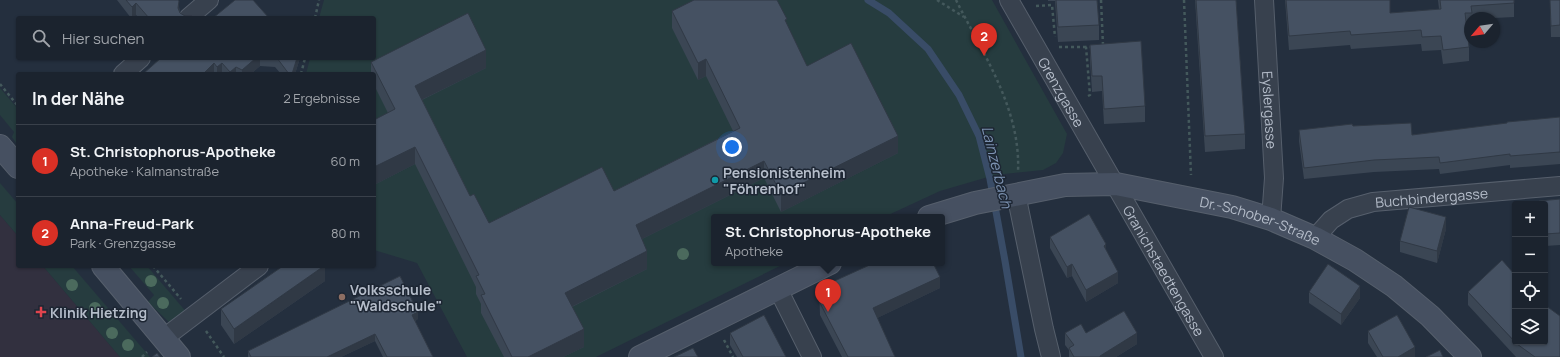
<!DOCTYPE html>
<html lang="de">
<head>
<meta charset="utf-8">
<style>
  body { margin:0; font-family:Manrope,sans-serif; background:#242b36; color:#f1f3f6 }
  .controls { position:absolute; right:12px; bottom:12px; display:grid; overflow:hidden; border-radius:4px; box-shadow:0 1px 3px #0004 }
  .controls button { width:36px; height:36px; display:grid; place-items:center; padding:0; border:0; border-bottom:1px solid #39404a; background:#1b232e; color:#f1f3f6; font:20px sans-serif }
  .compass { position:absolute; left:1464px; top:12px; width:36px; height:36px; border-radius:50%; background:#1b232e; box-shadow:0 1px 3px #0004; rotate:241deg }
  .you { position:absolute; left:732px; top:147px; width:14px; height:14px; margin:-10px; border:3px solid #fff; border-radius:50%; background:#1a73e8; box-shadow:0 0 0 6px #1a73e833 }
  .badge { display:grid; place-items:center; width:26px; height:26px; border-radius:50%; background:#d93025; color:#fff; font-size:13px; font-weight:700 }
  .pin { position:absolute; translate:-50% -33px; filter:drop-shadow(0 1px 2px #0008) }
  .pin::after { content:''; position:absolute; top:21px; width:14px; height:12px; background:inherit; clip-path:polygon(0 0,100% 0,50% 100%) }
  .popup { position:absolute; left:711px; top:214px; width:234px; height:52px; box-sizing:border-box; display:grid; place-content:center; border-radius:4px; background:#1b232e; filter:drop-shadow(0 1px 3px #0005); font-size:13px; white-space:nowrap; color:#a0a4aa }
  .popup b { font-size:15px; color:#f1f3f6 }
  .popup::after { content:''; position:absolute; left:50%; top:100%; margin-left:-8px; border:8px solid transparent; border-top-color:#1b232e }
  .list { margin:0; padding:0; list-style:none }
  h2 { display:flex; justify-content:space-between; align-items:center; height:52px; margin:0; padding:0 16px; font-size:17px }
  h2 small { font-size:13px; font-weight:400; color:#a0a4aa }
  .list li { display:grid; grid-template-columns:26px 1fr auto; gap:12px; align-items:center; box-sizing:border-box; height:72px; padding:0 16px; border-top:1px solid #39404a }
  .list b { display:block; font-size:15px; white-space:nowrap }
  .list p { margin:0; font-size:13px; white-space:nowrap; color:#a0a4aa }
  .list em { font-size:13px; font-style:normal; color:#a0a4aa }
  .icon { flex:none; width:22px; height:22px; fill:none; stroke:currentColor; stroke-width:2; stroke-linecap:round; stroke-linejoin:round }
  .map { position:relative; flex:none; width:1560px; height:357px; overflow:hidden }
  .search { position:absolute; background:#1b232e; box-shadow:0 1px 3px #0004; left:16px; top:16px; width:360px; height:44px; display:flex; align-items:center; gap:10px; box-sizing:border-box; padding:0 14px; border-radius:4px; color:#a0a4aa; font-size:15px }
  .panel { position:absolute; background:#1b232e; box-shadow:0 1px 3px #0004; left:16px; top:72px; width:360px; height:196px; border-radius:4px }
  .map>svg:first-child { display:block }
  .medical { fill:#32303f }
  .green { fill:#263c3f }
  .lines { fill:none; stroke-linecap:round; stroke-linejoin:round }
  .stream { stroke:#394c67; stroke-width:7 }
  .street-casing { stroke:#565f6c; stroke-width:20 }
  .secondary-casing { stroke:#565f6c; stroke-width:24 }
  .path { stroke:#44595c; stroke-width:2.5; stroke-dasharray:3 3; stroke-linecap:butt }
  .street { stroke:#38414e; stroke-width:18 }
  .secondary { stroke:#465061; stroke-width:22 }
  .tree { fill:#4b6a5d }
  .wall { fill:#3b4654 }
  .shaded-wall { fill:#303945 }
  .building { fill:#455162; stroke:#303945 }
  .culture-dot { fill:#0f9aa8; stroke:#1d2633; stroke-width:1.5 }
  .education-dot { fill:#8d6e63; stroke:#1d2633; stroke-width:1.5 }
  .health-dot { fill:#e0444e; stroke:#1d2633; stroke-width:1.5 }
  .labels { text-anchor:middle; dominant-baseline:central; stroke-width:3; stroke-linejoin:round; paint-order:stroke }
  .street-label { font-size:14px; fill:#b4bcc9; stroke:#1d2633 }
  .poi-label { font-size:14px; font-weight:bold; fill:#b4bcc9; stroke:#1d2633; text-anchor:start }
  .water-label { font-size:15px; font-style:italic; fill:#7c92b1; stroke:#1d2633 }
</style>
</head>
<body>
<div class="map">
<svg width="1560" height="357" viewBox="0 0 1560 357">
  <rect width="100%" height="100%" fill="#242f3e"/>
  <!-- medical -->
  <path class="medical" d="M 0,215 L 18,236 L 18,266 L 43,266 L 120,357 L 0,357 Z"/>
  <!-- green -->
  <g class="green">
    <path d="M 324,0 L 992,0 L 1067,134 L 1063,153 L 1056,163 L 1043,170 L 995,175 L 940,191 L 884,217 L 714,217 L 714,263 L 786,263 L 596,357 L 467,357 L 417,263 L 374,250 L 374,74 L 306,74 L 310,58 L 374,58 L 374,18 L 319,18 Z"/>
    <path d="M 0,88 L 18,109 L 18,146 L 12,137 L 14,132 L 0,115 Z"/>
    <path d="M 0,183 L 18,204 L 18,236 L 0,215 Z"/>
    <path d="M 43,266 L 72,266 L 150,357 L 120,357 Z"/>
    <path d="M 129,266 L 147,266 L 188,314 L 172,325 L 148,302 L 154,295 Z"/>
  </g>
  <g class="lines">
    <!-- stream -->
    <path class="stream" d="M 868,0 L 889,13 L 928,49 L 959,95 L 979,136 L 990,179 L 1005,261 L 1021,357"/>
    <defs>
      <g id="street">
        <path id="s1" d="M 1009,0 L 1214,357"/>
        <path id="s2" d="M 1264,0 L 1274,178 L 1271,219"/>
        <path d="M 188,18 L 209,0"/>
        <path d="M 123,74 L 141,58"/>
        <path d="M 1016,194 L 1044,329 L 1051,357"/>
        <path id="s3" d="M 1315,238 L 1331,220 L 1348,209 L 1373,202 L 1560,186"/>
        <path d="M 778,289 L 812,357"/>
        <path d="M 164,338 L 259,266"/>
      </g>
      <g id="secondary">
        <path d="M 0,146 L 18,167"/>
        <path id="s4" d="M 929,217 L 975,203 L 1065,185 L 1116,184 L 1232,207 L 1271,219 L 1315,238 L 1355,260 L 1394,286 L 1430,316 L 1470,357"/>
        <path d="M 103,266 L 179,357"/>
        <path d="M 640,357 L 830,263"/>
      </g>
    </defs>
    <!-- street casing -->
    <use href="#street" class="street-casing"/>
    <!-- secondary casing -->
    <use href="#secondary" class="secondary-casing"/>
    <!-- path -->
    <g class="path">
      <path d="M 937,0 L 964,17"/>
      <path d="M 956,0 C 983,54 1021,109 1018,172"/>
      <path d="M 1101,0 L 1103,45"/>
      <path d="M 1184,0 L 1191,175"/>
      <path d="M 1036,6 L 1052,5 L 1055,37"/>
      <path d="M 315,18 L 319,0"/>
      <path d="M 1059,47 L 1086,47"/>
      <path d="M 301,74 L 305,58"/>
      <path d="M 0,84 L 18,106"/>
      <path d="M 1088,96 L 1090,95 L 1086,47 L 1093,47"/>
      <path d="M 153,266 L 181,299"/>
      <path d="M 206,331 L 224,357"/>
      <path d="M 724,340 L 733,357"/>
      <path d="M 142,357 L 147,352"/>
    </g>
    <!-- street -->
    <use href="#street" class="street"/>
    <!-- secondary -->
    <use href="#secondary" class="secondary"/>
  </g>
  <!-- trees -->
  <g class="tree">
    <circle cx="683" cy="254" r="6"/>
    <circle cx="151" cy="281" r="6"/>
    <circle cx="72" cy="285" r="6"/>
    <circle cx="163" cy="303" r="6"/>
    <circle cx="95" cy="308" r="6"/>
    <circle cx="112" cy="333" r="6"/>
    <circle cx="128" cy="345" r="6"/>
  </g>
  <!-- wall -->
  <g class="wall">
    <path d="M 117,0 L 178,0 L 180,13 L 185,16 L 194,18 L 139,18 L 136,15 L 132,18 L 131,18 Z"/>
    <path d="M 1048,0 L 1097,0 L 1099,25 L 1099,40 L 1058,42 L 1055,1 L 1048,1 Z"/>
    <path d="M 1195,0 L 1236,0 L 1245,134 L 1245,149 L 1205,152 Z"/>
    <path d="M 1285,0 L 1390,0 L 1390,13 L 1439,9 L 1438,0 L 1514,0 L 1514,17 L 1494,18 L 1470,18 L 1470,27 L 1467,27 L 1469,47 L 1469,61 L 1443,64 L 1441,50 L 1422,51 L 1421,44 L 1351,49 L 1350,45 L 1289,50 Z"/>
    <path d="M 1550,0 L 1560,0 L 1560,37 L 1551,37 Z"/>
    <path d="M 672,11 L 787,25 L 807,66 L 898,153 L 781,212 L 764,178 L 642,239 L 647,269 L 572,307 L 584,347 L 563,357 L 504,357 L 481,313 L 481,304 L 476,294 L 476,287 L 415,164 L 374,185 L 374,120 L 388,113 L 374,85 L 374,74 L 371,74 L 371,62 L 486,68 L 422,100 L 470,196 L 489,223 L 614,191 L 733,131 L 706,76 L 698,80 L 672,28 Z"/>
    <path d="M 1090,45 L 1145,106 L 1145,122 L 1104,124 L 1102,91 L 1092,92 L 1090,60 Z"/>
    <path d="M 161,58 L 300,58 L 295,74 L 281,74 L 275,67 L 260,66 L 251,74 L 143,74 Z"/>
    <path d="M 1560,117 L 1560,164 L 1510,168 L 1510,165 L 1440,174 L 1439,169 L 1374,172 L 1304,179 L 1299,141 L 1299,130 L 1353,126 L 1412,135 Z"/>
    <path d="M 1560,199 L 1560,245 L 1545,246 L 1545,204 Z"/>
    <path d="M 1446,229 L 1437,263 L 1400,252 L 1400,241 Z"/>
    <path d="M 1050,237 L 1106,250 L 1118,283 L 1086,302 L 1072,276 L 1067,278 L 1050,248 Z"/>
    <path d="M 325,266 L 325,281 L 234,344 L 221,325 L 221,309 Z"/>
    <path d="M 819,288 L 940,288 L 877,318 L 895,357 L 842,357 L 820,315 Z"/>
    <path d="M 1309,292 L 1360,298 L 1341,325 L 1309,303 Z"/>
    <path d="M 1468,292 L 1515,342 L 1560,357 L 1516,357 L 1468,305 Z"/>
    <path d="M 418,319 L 415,321 L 433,357 L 383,357 L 375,341 L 341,357 L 248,357 L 248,351 Z"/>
    <path d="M 1368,331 L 1415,357 L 1377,357 L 1368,343 Z"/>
    <path d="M 730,333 L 786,357 L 737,357 L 730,345 Z"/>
    <path d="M 1065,333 L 1086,333 L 1137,344 L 1116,357 L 1069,357 L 1069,350 L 1065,345 Z"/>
  </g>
  <!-- shaded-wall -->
  <g class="shaded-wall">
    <path d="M 179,1 L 179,13 L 178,8 Z"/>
    <path d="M 136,3 L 136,15 L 132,18 L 132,7 Z"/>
    <path d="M 486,50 L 486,68 L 415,103 L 415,86 Z"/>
    <path d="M 256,58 L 260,58 L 260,66 L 251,74 L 242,74 L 242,70 Z"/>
    <path d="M 297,58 L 300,58 L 295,74 L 292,74 Z"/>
    <path d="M 706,59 L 706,76 L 698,80 L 698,63 Z"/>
    <path d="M 214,63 L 214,74 L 203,74 Z"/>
    <path d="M 222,63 L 222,74 L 217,74 L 217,67 Z"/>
    <path d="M 236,67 L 236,74 L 230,74 L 230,72 Z"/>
    <path d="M 898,136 L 898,153 L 781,212 L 781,194 Z"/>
    <path d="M 415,147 L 415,164 L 374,185 L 374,167 Z"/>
    <path d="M 764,161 L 764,178 L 636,242 L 636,225 Z"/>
    <path d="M 1446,217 L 1446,229 L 1437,263 L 1437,251 Z"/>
    <path d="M 1106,244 L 1106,256 L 1104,246 Z"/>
    <path d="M 647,251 L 647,269 L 565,310 L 565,293 Z"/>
    <path d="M 1072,264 L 1072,276 L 1067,278 L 1067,267 Z"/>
    <path d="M 324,266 L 325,266 L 325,281 L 234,344 L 234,329 Z"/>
    <path d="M 1118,272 L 1118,283 L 1086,302 L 1086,290 Z"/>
    <path d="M 940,277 L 940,288 L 873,320 L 873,308 Z"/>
    <path d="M 1360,286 L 1360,298 L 1341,325 L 1341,314 Z"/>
    <path d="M 418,312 L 418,319 L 412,322 L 412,315 Z"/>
    <path d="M 584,329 L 584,347 L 563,357 L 528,357 Z"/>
    <path d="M 1137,333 L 1137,344 L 1116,357 L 1100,357 L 1100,356 Z"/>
    <path d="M 375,334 L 375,341 L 341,357 L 327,357 Z"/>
    <path d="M 1415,347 L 1415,357 L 1398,357 Z"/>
  </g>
  <!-- building -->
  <g class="building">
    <path d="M 126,0 L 178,0 L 179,1 L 178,8 L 180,13 L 185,16 L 192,16 L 194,18 L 149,18 L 136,3 L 132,7 Z"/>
    <path d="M 235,0 L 253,0 L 269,18 L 213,18 Z"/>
    <path d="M 694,0 L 777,0 L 787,19 L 785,20 L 807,66 L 851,43 L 898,136 L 781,194 L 764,161 L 636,225 L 647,251 L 565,293 L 584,329 L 528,357 L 512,357 L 481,295 L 485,294 L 476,276 L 479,275 L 415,147 L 374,167 L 374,120 L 395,109 L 371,62 L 468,13 L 486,50 L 415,86 L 470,196 L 474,194 L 489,223 L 602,167 L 614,191 L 740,128 L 706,59 L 698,63 L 672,11 Z"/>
    <path d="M 1056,0 L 1097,0 L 1099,25 L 1058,27 Z"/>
    <path d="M 1196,0 L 1236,0 L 1245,134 L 1205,136 Z"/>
    <path d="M 1286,0 L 1390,0 L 1390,13 L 1441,9 L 1440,0 L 1514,0 L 1514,3 L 1471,6 L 1472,13 L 1465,13 L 1469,47 L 1443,50 L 1441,36 L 1422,37 L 1421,30 L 1351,35 L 1350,31 L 1289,36 Z"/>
    <path d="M 1550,0 L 1560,0 L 1560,25 L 1551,26 Z"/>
    <path d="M 1141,41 L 1145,106 L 1104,109 L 1102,76 L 1092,76 L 1090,45 Z"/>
    <path d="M 161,58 L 256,58 L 242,70 L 236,67 L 230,72 L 222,63 L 217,67 L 214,63 L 203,74 L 143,74 Z"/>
    <path d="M 277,58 L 297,58 L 292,74 L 289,74 Z"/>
    <path d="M 1560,117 L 1560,152 L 1510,156 L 1510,154 L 1440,163 L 1439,157 L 1374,160 L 1304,168 L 1299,130 L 1352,124 L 1353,126 L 1411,123 L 1412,135 L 1507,123 L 1507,122 Z"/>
    <path d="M 1560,199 L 1560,233 L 1545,234 L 1545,204 L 1539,204 L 1539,201 Z"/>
    <path d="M 1409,207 L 1446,217 L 1437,251 L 1400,241 Z"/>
    <path d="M 1089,214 L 1106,244 L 1104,246 L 1118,272 L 1086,290 L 1072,264 L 1067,267 L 1050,237 Z"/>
    <path d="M 1502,260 L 1515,275 L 1515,342 L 1545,342 L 1545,305 L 1560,316 L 1560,357 L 1535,357 L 1517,344 L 1468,292 Z"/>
    <path d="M 874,263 L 933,263 L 940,277 L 873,308 L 895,357 L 848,357 L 820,303 L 819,288 Z"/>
    <path d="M 1328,264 L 1360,286 L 1341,314 L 1309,292 Z"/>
    <path d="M 283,266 L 324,266 L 234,329 L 221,309 Z"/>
    <path d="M 400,276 L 418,312 L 412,315 L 433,357 L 387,357 L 375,334 L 327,357 L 251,357 L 248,351 Z"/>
    <path d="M 1124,311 L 1137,333 L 1100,356 L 1100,357 L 1074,357 L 1069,348 L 1074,345 L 1065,333 L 1081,324 L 1086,333 Z"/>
    <path d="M 764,315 L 786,357 L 743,357 L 730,333 Z"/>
    <path d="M 1397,315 L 1415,347 L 1398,357 L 1383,357 L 1368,331 Z"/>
    <path d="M 693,348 L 698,357 L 674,357 Z"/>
    <path d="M 1440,350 L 1443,357 L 1426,357 Z"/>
    <path d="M 157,353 L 160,357 L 152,357 Z"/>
  </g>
  <!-- markers -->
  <circle class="culture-dot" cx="715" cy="180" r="4"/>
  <circle class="education-dot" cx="342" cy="297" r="4"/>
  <path class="health-dot" d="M39 306h4v4h4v4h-4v4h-4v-4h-4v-4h4z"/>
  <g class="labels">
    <!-- street labels -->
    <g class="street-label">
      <text stroke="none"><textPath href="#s1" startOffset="106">Grenzgasse</textPath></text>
      <text stroke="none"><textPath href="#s2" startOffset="110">Eyslergasse</textPath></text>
      <text stroke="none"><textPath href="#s3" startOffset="129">Buchbindergasse</textPath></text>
      <text stroke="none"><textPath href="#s4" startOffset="340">Dr.-Schober-Straße</textPath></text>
      <text stroke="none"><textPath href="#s1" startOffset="312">Granichstaedtengasse</textPath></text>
    </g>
    <!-- poi labels -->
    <g class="poi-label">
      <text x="723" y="172">Pensionistenheim<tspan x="723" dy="16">"Föhrenhof"</tspan></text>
      <text x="350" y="289">Volksschule<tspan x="350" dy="16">"Waldschule"</tspan></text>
      <text x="50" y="312">Klinik Hietzing</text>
    </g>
    <!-- water labels -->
    <g class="water-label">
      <text transform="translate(997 167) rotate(76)">Lainzerbach</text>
    </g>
  </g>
</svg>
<div class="controls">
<button>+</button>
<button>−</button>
<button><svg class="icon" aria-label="locate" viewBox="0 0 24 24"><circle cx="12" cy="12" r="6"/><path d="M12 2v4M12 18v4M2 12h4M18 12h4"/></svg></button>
<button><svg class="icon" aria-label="layers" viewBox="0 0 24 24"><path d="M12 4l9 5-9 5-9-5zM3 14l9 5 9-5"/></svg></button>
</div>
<svg class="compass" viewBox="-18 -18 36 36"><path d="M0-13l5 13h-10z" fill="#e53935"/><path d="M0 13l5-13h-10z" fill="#a0a4aa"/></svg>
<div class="you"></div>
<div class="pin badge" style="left:828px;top:312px">1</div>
<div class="popup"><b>St. Christophorus-Apotheke</b>Apotheke</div>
<div class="pin badge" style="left:984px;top:56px">2</div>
<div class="search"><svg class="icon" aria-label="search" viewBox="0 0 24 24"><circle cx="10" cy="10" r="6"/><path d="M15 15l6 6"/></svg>Hier suchen</div>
<section class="panel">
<h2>In der Nähe<small>2 Ergebnisse</small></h2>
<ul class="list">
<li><span class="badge">1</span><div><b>St. Christophorus-Apotheke</b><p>Apotheke · Kalmanstraße</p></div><em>60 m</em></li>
<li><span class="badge">2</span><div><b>Anna-Freud-Park</b><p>Park · Grenzgasse</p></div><em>80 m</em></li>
</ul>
</section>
</div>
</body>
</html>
